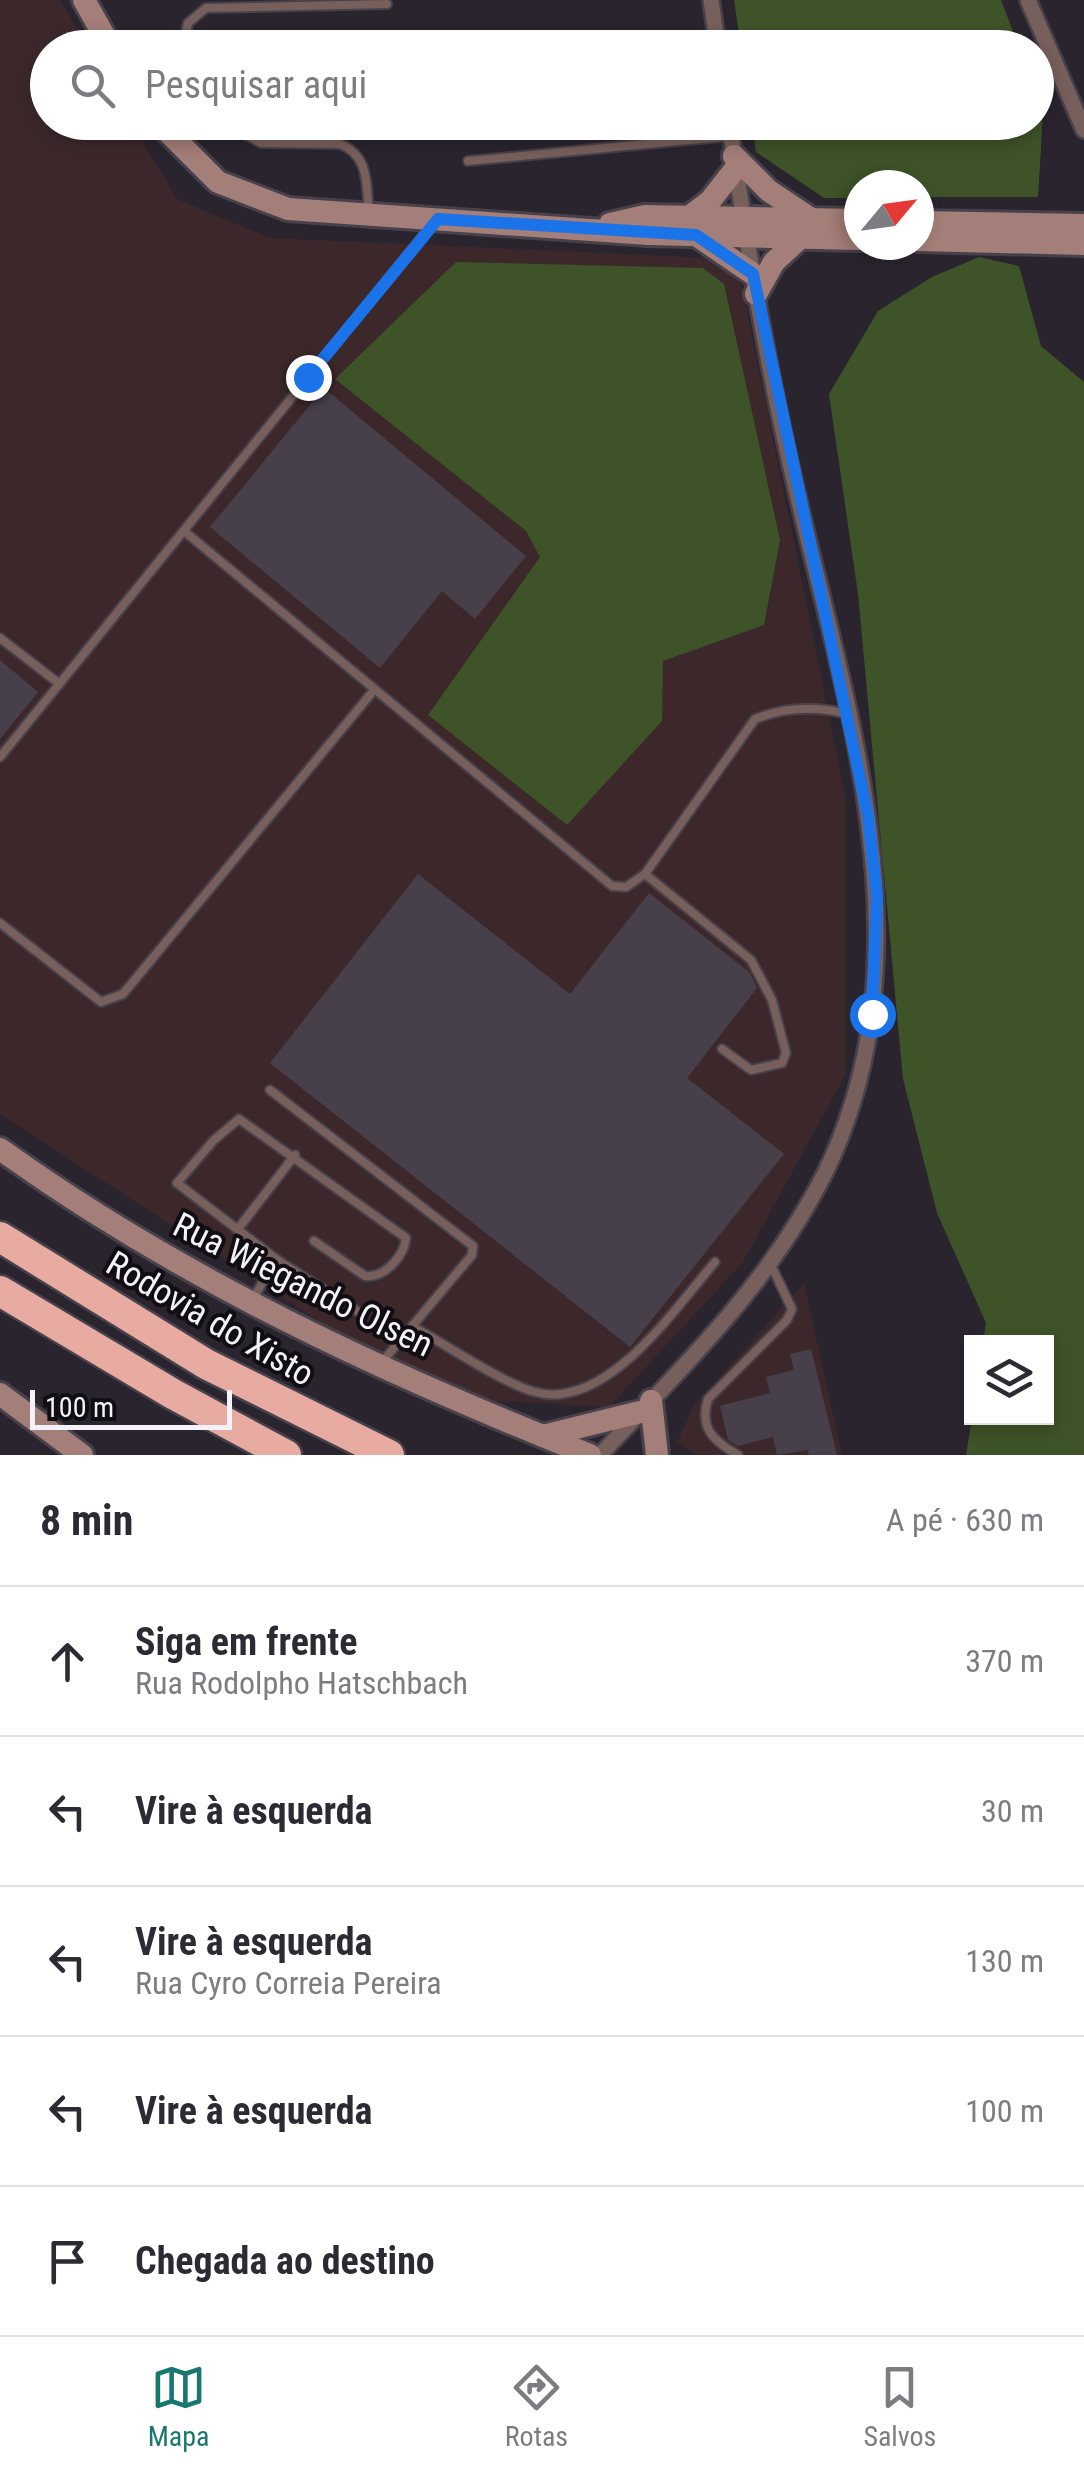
<!DOCTYPE html>
<html lang="pt">
<head>
<meta charset="utf-8">
<style>
  body { margin:0; font-family:"Roboto Condensed",sans-serif; background:#f2f2f3; color:#2b2b33 }
  .controls { position:absolute; right:30px; bottom:30px; display:grid; overflow:hidden; border-radius:0px; box-shadow:0 5px 15px #0003 }
  .controls button { width:90px; height:90px; display:grid; place-items:center; padding:0; border:0; border-bottom:2px solid #e1e1e2; background:#fff; color:#2b2b33; font:50px sans-serif }
  .compass { position:absolute; left:844px; top:170px; width:90px; height:90px; border-radius:50%; background:#fff; box-shadow:0 5px 15px #0003; rotate:61deg }
  .scale { position:absolute; left:30px; bottom:25px; width:202px; box-sizing:border-box; padding-left:10px; border:5px solid #f5f1f8; border-top:0; font-size:28px; line-height:35px; white-space:nowrap; color:#f5f1f8; -webkit-text-stroke:8px #110e13; paint-order:stroke }
  .stop { position:absolute; width:30px; height:30px; margin:-22px; border:8px solid #1a73e8; border-radius:50%; background:#fff }
  .stop.end { background:#1a73e8; border-color:#fff; box-shadow:0 2px 10px #0008 }
  .list { margin:0; padding:0; list-style:none }
  h2 { display:flex; justify-content:space-between; align-items:center; height:130px; margin:0; padding:0 40px; font-size:42px }
  h2 small { font-size:32px; font-weight:400; color:#7c7c81 }
  .list li { display:grid; grid-template-columns:65px 1fr auto; gap:30px; align-items:center; box-sizing:border-box; height:150px; padding:0 40px; border-top:2px solid #e1e1e2 }
  .list b { display:block; font-size:38px; white-space:nowrap }
  .list p { margin:0; font-size:32px; white-space:nowrap; color:#7c7c81 }
  .list em { font-size:32px; font-style:normal; color:#7c7c81 }
  .icon { flex:none; width:55px; height:55px; fill:none; stroke:currentColor; stroke-width:2; stroke-linecap:round; stroke-linejoin:round }
  .map { position:relative; flex:none; width:1084px; height:1455px; overflow:hidden }
  .search { position:absolute; background:#fff; box-shadow:0 5px 15px #0003; left:30px; right:30px; top:30px; height:110px; display:flex; align-items:center; gap:25px; box-sizing:border-box; padding:0 35px; border-radius:55px; color:#7c7c81; font-size:38px }
  .sheet { height:880px; background:#fff }
  nav { display:flex; justify-content:space-around; align-items:center; box-sizing:border-box; height:140px; border-top:2px solid #e1e1e2; background:#fff; font-size:28px; color:#7c7c81 }
  nav a { display:grid; justify-items:center; gap:5px }
  nav .on { color:#18776e }
  .map>svg:first-child { display:block }
  .industrial { fill:#3c282b }
  .forest { fill:#3e5328 }
  .building { fill:#47404b }
  .lines { fill:none; stroke-linecap:round; stroke-linejoin:round }
  .lane-casing { stroke:#46414a; stroke-width:12 }
  .street-casing { stroke:#46414a; stroke-width:20 }
  .secondary-casing { stroke:#46414a; stroke-width:28 }
  .highway-casing { stroke:#46414a; stroke-width:35 }
  .lane { stroke:#775f5b; stroke-width:8 }
  .street { stroke:#775f5b; stroke-width:15 }
  .secondary { stroke:#a47e78; stroke-width:22 }
  .highway { stroke:#e7aba2; stroke-width:30 }
  .route { stroke:#1a73e8; stroke-width:12 }
  .labels { text-anchor:middle; dominant-baseline:central; stroke-width:8; stroke-linejoin:round; paint-order:stroke }
  .street-label { font-size:35px; fill:#f5f1f8; stroke:#110e13 }
</style>
</head>
<body>
<div class="map">
<svg width="1084" height="1455" viewBox="0 0 1084 1455">
  <rect width="100%" height="100%" fill="#2a242e"/>
  <!-- industrial -->
  <g class="industrial">
    <path d="M 0,0 L 60,0 L 88,47 L 48,48 L 48,122 L 132,123 L 177,199 L 270,238 L 714,258 L 742,286 L 846,800 L 846,1074 L 743,1262 L 609,1407 L 478,1400 L 359,1347 L 0,1114 Z"/>
    <path d="M 804,1283 L 842,1455 L 696,1455 L 677,1443 L 693,1407 Z"/>
  </g>
  <!-- forest -->
  <g class="forest">
    <path d="M 734,0 L 1001,0 L 1019,47 L 741,47 Z"/>
    <path d="M 1037,95 L 1043,113 L 1038,197 L 919,197 L 919,185 L 859,185 L 859,198 L 824,198 L 756,152 L 752,123 L 1036,122 Z"/>
    <path d="M 979,257 L 1019,266 L 1041,346 L 1084,382 L 1084,1455 L 966,1455 L 972,1418 L 1046,1418 L 1046,1342 L 983,1342 L 986,1323 L 937,1213 L 903,1079 L 858,594 L 829,394 L 878,311 L 932,277 Z"/>
    <path d="M 456,262 L 703,268 L 724,284 L 780,540 L 764,625 L 663,661 L 662,721 L 567,825 L 428,715 L 540,557 L 526,531 L 335,379 Z"/>
  </g>
  <!-- building -->
  <g class="building">
    <path d="M 324,388 L 526,556 L 475,619 L 442,591 L 380,668 L 210,527 Z"/>
    <path d="M 0,660 L 38,692 L 0,739 Z"/>
    <path d="M 418,874 L 570,994 L 649,893 L 749,972 L 757,988 L 687,1078 L 784,1154 L 630,1347 L 270,1063 Z"/>
    <path d="M 811,1349 L 837,1455 L 809,1455 L 808,1450 L 777,1455 L 773,1437 L 738,1446 L 728,1440 L 720,1406 L 770,1393 L 766,1377 L 794,1370 L 790,1354 Z"/>
  </g>
  <g class="lines">
    <defs>
      <g id="lane">
        <path d="M 183,48 L 188,23 L 206,8 L 387,4"/>
        <path d="M 222,122 L 261,143 L 340,144 C 370,156 366,185 369,213"/>
        <path d="M 468,161 L 731,136"/>
        <path d="M 184,531 L 612,886 L 626,887 L 645,874 L 755,719 C 785,707 816,706 847,714"/>
        <path d="M 0,638 L 57,682"/>
        <path d="M 0,757 L 431,226"/>
        <path d="M 645,874 L 751,960 L 772,1000 L 786,1053 L 782,1063 L 751,1070 L 722,1049"/>
        <path d="M 0,923 L 101,1002 L 123,994 L 374,690"/>
        <path d="M 270,1090 L 473,1246 L 472,1255 L 382,1362"/>
        <path d="M 238,1229 L 295,1155"/>
        <path d="M 314,1241 L 365,1276 C 385,1278 404,1256 406,1238 L 239,1119 L 214,1140 L 177,1183 L 276,1259 L 360,1313"/>
        <path d="M 253,1299 L 276,1259"/>
        <path d="M 412,1326 C 443,1343 504,1384 535,1392 C 606,1412 676,1307 715,1262"/>
        <path d="M 738,1455 C 713,1441 699,1428 708,1399 L 787,1320 L 792,1309 L 771,1265"/>
      </g>
      <g id="street">
        <path d="M 711,0 L 718,48"/>
        <path d="M 1028,0 L 1084,130"/>
        <path d="M 600,1455 C 683,1367 770,1283 825,1173 C 934,949 843,698 792,472 C 765,356 746,240 729,122"/>
      </g>
      <g id="secondary">
        <path d="M 84,0 L 111,48"/>
        <path d="M 158,122 L 218,182 L 288,209 L 648,234 L 859,239"/>
        <path d="M 734,156 L 769,191 L 811,219"/>
        <path d="M 689,217 L 710,201 L 736,168"/>
        <path d="M 919,222 L 1084,225"/>
        <path d="M 610,224 L 645,216 L 859,220"/>
        <path d="M 699,237 L 753,274"/>
        <path d="M 919,240 L 1084,244"/>
        <path d="M 756,294 L 774,262 L 800,238"/>
        <path d="M 0,1149 C 181,1279 383,1373 590,1455"/>
        <path d="M 0,1394 L 82,1455"/>
        <path d="M 651,1401 L 657,1455"/>
        <path d="M 543,1436 L 640,1412"/>
      </g>
      <g id="highway">
        <path d="M 0,1237 L 206,1364 L 389,1455"/>
        <path d="M 0,1291 L 173,1394 L 286,1455"/>
      </g>
    </defs>
    <!-- lane casing -->
    <use href="#lane" class="lane-casing"/>
    <!-- street casing -->
    <use href="#street" class="street-casing"/>
    <!-- secondary casing -->
    <use href="#secondary" class="secondary-casing"/>
    <!-- highway casing -->
    <use href="#highway" class="highway-casing"/>
    <!-- lane -->
    <use href="#lane" class="lane"/>
    <!-- street -->
    <use href="#street" class="street"/>
    <!-- secondary -->
    <use href="#secondary" class="secondary"/>
    <!-- highway -->
    <use href="#highway" class="highway"/>
  </g>
  <g class="lines">
    <!-- route -->
    <path class="route" d="M 308,377 L 438,219 L 696,235 L 753,274 L 868,816 L 877,896 L 872,1014"/>
  </g>
  <g class="labels">
    <!-- street labels -->
    <g class="street-label">
      <text transform="translate(303 1285) rotate(26)">Rua Wiegando Olsen</text>
      <text transform="translate(210 1319) rotate(30)">Rodovia do Xisto</text>
    </g>
  </g>
</svg>
<div class="controls">
<button><svg class="icon" aria-label="layers" viewBox="0 0 24 24"><path d="M12 4l9 5-9 5-9-5zM3 14l9 5 9-5"/></svg></button>
</div>
<svg class="compass" viewBox="-18 -18 36 36"><path d="M0-13l5 13h-10z" fill="#e53935"/><path d="M0 13l5-13h-10z" fill="#7c7c81"/></svg>
<div class="scale">100 m</div>
<div class="stop" style="left:872px;top:1014px"></div>
<div class="stop end" style="left:308px;top:377px"></div>
<div class="search"><svg class="icon" aria-label="search" viewBox="0 0 24 24"><circle cx="10" cy="10" r="6"/><path d="M15 15l6 6"/></svg>Pesquisar aqui</div>
</div>
<section class="sheet">
<h2>8 min<small>A pé · 630 m</small></h2>
<ul class="list">
<li><svg class="icon" aria-label="ahead" viewBox="0 0 24 24"><path d="M12 20V5M6 11l6-6 6 6"/></svg><div><b>Siga em frente</b><p>Rua Rodolpho Hatschbach</p></div><em>370 m</em></li>
<li><svg class="icon" aria-label="left" viewBox="0 0 24 24"><path d="M17 20v-9H6M10 6l-5 5 5 5"/></svg><div><b>Vire à esquerda</b></div><em>30 m</em></li>
<li><svg class="icon" aria-label="left" viewBox="0 0 24 24"><path d="M17 20v-9H6M10 6l-5 5 5 5"/></svg><div><b>Vire à esquerda</b><p>Rua Cyro Correia Pereira</p></div><em>130 m</em></li>
<li><svg class="icon" aria-label="left" viewBox="0 0 24 24"><path d="M17 20v-9H6M10 6l-5 5 5 5"/></svg><div><b>Vire à esquerda</b></div><em>100 m</em></li>
<li><svg class="icon" aria-label="arrive" viewBox="0 0 24 24"><path d="M6 21V4h12l-3 4 3 4H6"/></svg><div><b>Chegada ao destino</b></div></li>
</ul>
</section>
<nav>
<a class="on"><svg class="icon" aria-label="map" viewBox="0 0 24 24"><path d="M3 6l6-2 6 2 6-2v14l-6 2-6-2-6 2zM9 4v14M15 6v14"/></svg>Mapa</a>
<a><svg class="icon" aria-label="directions" viewBox="0 0 24 24"><path d="M12 3l9 9-9 9-9-9zM9 14v-3h6M13 9l2 2-2 2"/></svg>Rotas</a>
<a><svg class="icon" aria-label="saved" viewBox="0 0 24 24"><path d="M7 4h10v16l-5-4-5 4z"/></svg>Salvos</a>
</nav>
</body>
</html>
